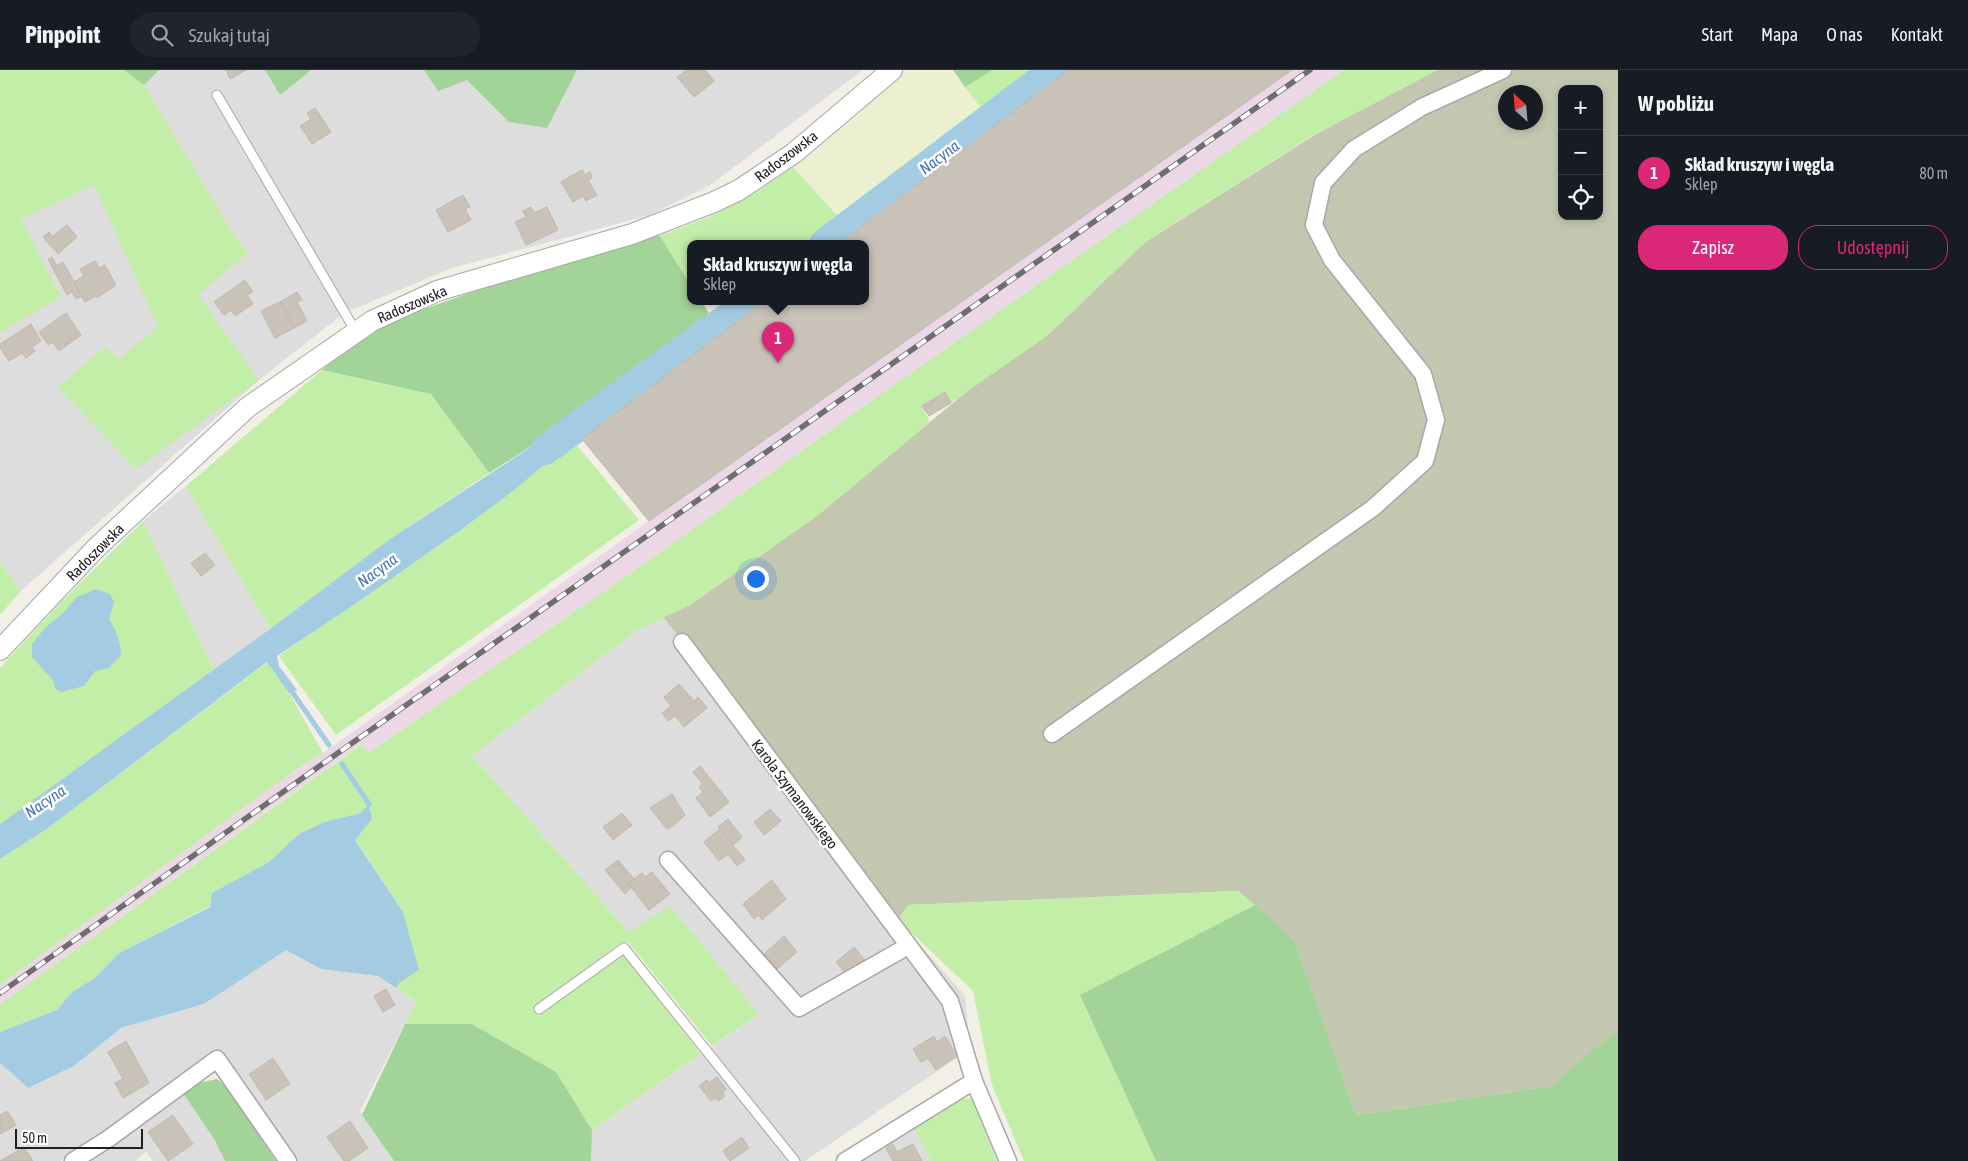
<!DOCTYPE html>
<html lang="pl">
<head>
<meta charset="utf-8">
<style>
  body { margin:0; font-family:"Asap Condensed",sans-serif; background:#20242c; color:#f1f3f6 }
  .controls { position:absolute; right:15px; top:15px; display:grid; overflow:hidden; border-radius:10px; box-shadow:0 2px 8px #0003 }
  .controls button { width:45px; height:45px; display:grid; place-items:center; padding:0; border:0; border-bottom:1px solid #363941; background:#171b24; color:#f1f3f6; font:25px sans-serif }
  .compass { position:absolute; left:1498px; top:15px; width:45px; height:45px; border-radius:50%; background:#171b24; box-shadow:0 2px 8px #0003; rotate:334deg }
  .scale { position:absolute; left:15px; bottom:12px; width:128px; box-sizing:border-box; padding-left:5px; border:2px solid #202020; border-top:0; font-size:14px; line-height:18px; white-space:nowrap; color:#202020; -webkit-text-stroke:4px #fff; paint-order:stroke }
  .you { position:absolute; left:755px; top:508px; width:18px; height:18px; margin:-12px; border:4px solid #fff; border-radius:50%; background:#1a73e8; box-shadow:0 0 0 8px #1a73e833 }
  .badge { display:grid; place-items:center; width:32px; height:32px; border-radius:50%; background:#db2777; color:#fff; font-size:16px; font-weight:700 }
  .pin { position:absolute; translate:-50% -41px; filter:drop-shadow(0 1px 2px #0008) }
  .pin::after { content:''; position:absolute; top:26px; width:18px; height:15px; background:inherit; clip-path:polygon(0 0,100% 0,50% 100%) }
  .popup { position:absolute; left:687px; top:170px; width:182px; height:65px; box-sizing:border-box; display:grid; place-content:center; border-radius:10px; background:#171b24; filter:drop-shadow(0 1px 4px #0005); font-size:16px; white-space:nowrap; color:#9ea1a6 }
  .popup b { font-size:19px; color:#f1f3f6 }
  .popup::after { content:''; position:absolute; left:50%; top:100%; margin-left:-10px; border:10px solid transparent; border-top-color:#171b24 }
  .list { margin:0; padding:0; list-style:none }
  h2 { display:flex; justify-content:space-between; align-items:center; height:65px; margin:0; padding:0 20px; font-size:21px }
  h2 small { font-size:16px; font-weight:400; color:#9ea1a6 }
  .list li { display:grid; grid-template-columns:32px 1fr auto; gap:15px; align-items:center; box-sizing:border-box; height:75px; padding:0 20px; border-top:1px solid #363941 }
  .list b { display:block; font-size:19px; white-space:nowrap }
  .list p { margin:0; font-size:16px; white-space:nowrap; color:#9ea1a6 }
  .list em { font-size:16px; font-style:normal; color:#9ea1a6 }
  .actions { display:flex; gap:10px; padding:15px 20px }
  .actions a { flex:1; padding:11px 0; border:1px solid #db2777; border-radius:20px; text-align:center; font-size:18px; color:#db2777 }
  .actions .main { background:#db2777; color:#fff }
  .icon { flex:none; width:28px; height:28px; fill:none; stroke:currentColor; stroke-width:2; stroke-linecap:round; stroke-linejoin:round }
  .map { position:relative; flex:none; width:1618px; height:1091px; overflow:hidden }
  header { display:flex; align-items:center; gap:30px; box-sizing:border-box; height:70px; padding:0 25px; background:#171b24; border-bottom:1px solid #363941 }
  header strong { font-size:24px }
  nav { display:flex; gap:28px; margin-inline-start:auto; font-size:18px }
  .search { width:350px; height:45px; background:#20242c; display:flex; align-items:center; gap:12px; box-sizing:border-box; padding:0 18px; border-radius:28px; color:#9ea1a6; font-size:19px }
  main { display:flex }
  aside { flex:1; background:#171b24 }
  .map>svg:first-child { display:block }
  .residential { fill:#dedddd }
  .industrial { fill:#ebd7e5 }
  .construction { fill:#c4c7b0; fill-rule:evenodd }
  .farmland { fill:#ebf1d0 }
  .grass { fill:#c3eea8 }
  .forest { fill:#a2d398 }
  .water { fill:#a3cce2 }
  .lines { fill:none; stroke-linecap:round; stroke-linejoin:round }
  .stream { stroke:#a3cce2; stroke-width:5 }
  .river { stroke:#a3cce2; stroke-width:30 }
  .building { fill:#c9c2b8; stroke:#c4b7a7 }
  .service-casing { stroke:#a7a7a7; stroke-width:11 }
  .minor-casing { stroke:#a7a7a7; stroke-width:19 }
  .tertiary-casing { stroke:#a7a7a7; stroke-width:22 }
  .service { stroke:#fff; stroke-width:9 }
  .minor { stroke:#fff; stroke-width:16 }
  .tertiary { stroke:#fff; stroke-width:20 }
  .rail-casing { stroke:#6e6e6e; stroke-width:5.5 }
  .rail { stroke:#fff; stroke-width:4; stroke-dasharray:11; stroke-linecap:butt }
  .labels { text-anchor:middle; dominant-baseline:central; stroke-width:5; stroke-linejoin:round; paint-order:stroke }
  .street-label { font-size:15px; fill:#202020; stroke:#fff }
  .water-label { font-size:16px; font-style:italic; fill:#4471b8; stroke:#fff }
</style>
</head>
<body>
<header>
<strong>Pinpoint</strong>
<div class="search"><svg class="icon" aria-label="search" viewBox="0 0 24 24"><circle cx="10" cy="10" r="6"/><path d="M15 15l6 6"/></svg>Szukaj tutaj</div>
<nav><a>Start</a><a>Mapa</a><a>O nas</a><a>Kontakt</a></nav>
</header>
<main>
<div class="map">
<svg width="1618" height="1091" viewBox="0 0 1618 1091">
  <rect width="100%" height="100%" fill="#f1efe6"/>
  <!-- residential -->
  <g class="residential">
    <path d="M 0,0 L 863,0 L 709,116 L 650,145 L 452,198 L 344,243 L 259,310 L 21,521 L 0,492 Z"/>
    <path d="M 186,416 L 270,559 L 214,600 L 143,451 Z"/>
    <path d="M 663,547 L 898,850 L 965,926 L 972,1011 L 960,989 L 955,989 L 805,1091 L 591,1091 L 592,1060 L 759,944 L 629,862 L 472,686 L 637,560 Z"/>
    <path d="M 286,879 L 378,906 L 416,932 L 360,1041 L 394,1091 L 297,1091 L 217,980 L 114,1055 L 60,1091 L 0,1091 L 0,993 L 28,1018 L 74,996 L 121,958 L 204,934 Z"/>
    <path d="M 183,1023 L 214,1069 L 225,1091 L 153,1091 L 146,1082 L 136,1091 L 84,1091 Z"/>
    <path d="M 912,1056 L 932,1091 L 859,1091 Z"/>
  </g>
  <!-- industrial -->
  <path class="industrial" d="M 1292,0 L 1344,0 L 874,329 L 647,492 L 368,683 L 361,674 L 0,934 L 0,915 L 305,693 L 323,683 L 649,451 Z"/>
  <!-- construction -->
  <path class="construction" d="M 1437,0 L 1618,0 L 1618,963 L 1551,1016 L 1356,1045 L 1295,871 L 1238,821 L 908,835 L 898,850 L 663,547 L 690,535 L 818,445 L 977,313 L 1048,265 L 1144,173 L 1316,64 ZM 1562,19 L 1599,19 L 1599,146 L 1562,146 ZM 1506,22 L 1536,22 L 1536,52 L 1506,52 Z"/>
  <!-- farmland -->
  <path class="farmland" d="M 902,0 L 953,0 L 984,42 L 843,152 L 793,97 Z"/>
  <!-- grass -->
  <g class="grass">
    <path d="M 0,0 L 124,0 L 144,15 L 236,168 L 248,183 L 198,225 L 259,310 L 136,399 L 58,318 L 106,276 L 118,290 L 158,257 L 94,115 L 21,149 L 61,227 L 0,262 Z"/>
    <path d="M 993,0 L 1039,0 L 984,42 L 965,17 Z"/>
    <path d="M 1344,0 L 1437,0 L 1310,67 L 1144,173 L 1048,265 L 951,333 L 945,322 L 922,336 L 930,352 L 818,445 L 690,535 L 637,560 L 472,686 L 629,862 L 670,836 L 759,944 L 712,976 L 628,872 L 619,874 L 533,939 L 538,946 L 623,883 L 701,984 L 592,1060 L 556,1002 L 472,954 L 405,954 L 416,932 L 396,918 L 400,912 L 403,842 L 355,769 L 361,743 L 324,752 L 299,764 L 269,792 L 212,823 L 210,836 L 119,883 L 95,908 L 72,922 L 57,940 L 0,962 L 0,934 L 362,674 L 368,683 L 647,492 L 874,329 Z"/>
    <path d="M 793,97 L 843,152 L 812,174 L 690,174 L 690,214 L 659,166 L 707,148 L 760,120 Z"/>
    <path d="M 322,300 L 431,324 L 489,403 L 390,469 L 270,559 L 186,416 Z"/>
    <path d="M 575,373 L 639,450 L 336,665 L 279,586 Z"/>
    <path d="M 143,451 L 214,600 L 0,754 L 0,598 L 60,533 Z"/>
    <path d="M 0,492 L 21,521 L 0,545 Z"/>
    <path d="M 268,592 L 289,623 L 323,683 L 305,693 L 0,915 L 0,789 L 47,759 Z"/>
    <path d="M 1238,821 L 1255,835 L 1080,925 L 1156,1091 L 1024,1091 L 992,1015 L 973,921 L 898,850 L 908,835 Z"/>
    <path d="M 971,1028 L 997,1091 L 932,1091 L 912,1056 L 956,1029 Z"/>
  </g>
  <!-- forest -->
  <g class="forest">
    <path d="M 124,0 L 159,0 L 144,15 Z"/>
    <path d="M 265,0 L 309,0 L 310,1 L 280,25 Z"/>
    <path d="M 424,0 L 577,0 L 547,58 L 509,52 L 467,10 L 438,21 Z"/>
    <path d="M 953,0 L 993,0 L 965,17 Z"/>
    <path d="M 659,165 L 690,214 L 690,232 L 702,232 L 711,247 L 574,349 L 489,403 L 431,324 L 322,300 L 355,271 L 399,248 L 529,202 Z"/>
    <path d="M 1255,835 L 1295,871 L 1356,1045 L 1551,1016 L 1618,960 L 1618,1091 L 1156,1091 L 1080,925 Z"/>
    <path d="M 405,954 L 472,954 L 556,1002 L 592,1060 L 591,1091 L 394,1091 L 362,1045 Z"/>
    <path d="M 217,1009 L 227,1017 L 276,1091 L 225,1091 L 214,1069 L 183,1023 L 197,1013 Z"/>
  </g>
  <!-- water -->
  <g class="water">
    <path d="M 574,349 L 583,363 L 509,424 L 462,459 L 355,534 L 277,586 L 279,596 L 297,620 L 289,623 L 267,592 L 47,759 L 0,789 L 0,754 L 270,559 L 390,469 Z"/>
    <path d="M 96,519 L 110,524 L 114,532 L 109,549 C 116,560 120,571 121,585 L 109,598 L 95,601 L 84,616 L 61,622 L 56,619 L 52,609 L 32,587 L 32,574 L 45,558 L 62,544 L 77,527 Z"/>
    <path d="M 369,734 L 372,749 L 355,770 L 403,842 L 419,900 L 400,912 L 396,918 L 378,906 L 321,899 L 286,880 L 204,934 L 121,958 L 74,996 L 28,1018 L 0,993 L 0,962 L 57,940 L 72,922 L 95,908 L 119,883 L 210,837 L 212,823 L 269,792 L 299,764 L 324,752 L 361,743 Z"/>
  </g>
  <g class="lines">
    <!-- stream -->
    <g class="stream">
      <path d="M 288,616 L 329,675"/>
      <path d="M 342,694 L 369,734"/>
    </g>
    <!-- river -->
    <g class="river">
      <path d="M 824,174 L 1054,0"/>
      <path d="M 545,380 L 750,232"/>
    </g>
  </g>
  <!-- building -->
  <g class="building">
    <path d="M 226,0 L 246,0 L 230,9 Z"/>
    <path d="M 686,0 L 705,0 L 714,11 L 694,27 L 677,7 Z"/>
    <path d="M 1069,0 L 1292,0 L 649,451 L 582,369 L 763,232 L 866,232 L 866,174 L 838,174 Z"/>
    <path d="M 315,38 L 331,62 L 312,74 L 300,56 L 311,49 L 307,43 Z"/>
    <path d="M 582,100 L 585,105 L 590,102 L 592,108 L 588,110 L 597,125 L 586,131 L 583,126 L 573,132 L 561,112 Z"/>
    <path d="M 463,125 L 470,137 L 465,139 L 471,150 L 448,162 L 436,140 Z"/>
    <path d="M 531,137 L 534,143 L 547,137 L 558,160 L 526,175 L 515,152 L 526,147 L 523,141 Z"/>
    <path d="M 67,155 L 77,167 L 58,184 L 43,167 L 49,162 L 52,167 Z"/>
    <path d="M 52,187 L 57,196 L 63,192 L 82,226 L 76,229 L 72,222 L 67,225 L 48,189 Z"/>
    <path d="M 95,191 L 99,198 L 105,195 L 116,215 L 97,228 L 96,226 L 85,232 L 74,212 L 84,206 L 80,199 Z"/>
    <path d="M 245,210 L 253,222 L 247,225 L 253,234 L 235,246 L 231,240 L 224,245 L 214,232 Z"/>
    <path d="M 297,222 L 302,230 L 297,232 L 307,251 L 294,258 L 280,232 Z"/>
    <path d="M 280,232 L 294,258 L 275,268 L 261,241 Z"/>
    <path d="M 66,243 L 81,265 L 59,281 L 53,272 L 48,275 L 39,262 Z"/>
    <path d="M 31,254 L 41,271 L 32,277 L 35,281 L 26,288 L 22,283 L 9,291 L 0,278 L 0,274 Z"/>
    <path d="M 945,322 L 951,333 L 929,346 L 922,336 Z"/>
    <path d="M 205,483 L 215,495 L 201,506 L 191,493 Z"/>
    <path d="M 679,614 L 694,631 L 698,627 L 707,638 L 684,657 L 675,646 L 668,651 L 662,643 L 671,636 L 664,627 Z"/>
    <path d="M 700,696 L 729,732 L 710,747 L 696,728 L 703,722 L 699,717 L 703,714 L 693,702 Z"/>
    <path d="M 672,724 L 685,745 L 673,756 L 667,759 L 650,738 Z"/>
    <path d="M 770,739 L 781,751 L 764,765 L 754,752 Z"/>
    <path d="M 622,743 L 632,755 L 613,770 L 603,757 Z"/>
    <path d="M 728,749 L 742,767 L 733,775 L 718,757 Z"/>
    <path d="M 720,759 L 745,790 L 737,796 L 728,784 L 719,791 L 704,772 Z"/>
    <path d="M 618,790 L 634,809 L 628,813 L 631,818 L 625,824 L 605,800 Z"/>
    <path d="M 652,802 L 670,824 L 649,840 L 628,813 L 642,803 L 645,807 Z"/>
    <path d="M 772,810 L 786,829 L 762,850 L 759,845 L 754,849 L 743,834 Z"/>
    <path d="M 784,866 L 797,882 L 777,899 L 764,884 Z"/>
    <path d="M 854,877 L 869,895 L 851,910 L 836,892 Z"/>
    <path d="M 386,919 L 395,935 L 383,942 L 374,926 Z"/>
    <path d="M 934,966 L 937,972 L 945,966 L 957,986 L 936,1000 L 928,988 L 921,992 L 913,979 Z"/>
    <path d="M 126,971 L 149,1013 L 123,1028 L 115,1013 L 123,1009 L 108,982 Z"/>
    <path d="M 273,988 L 290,1014 L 266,1030 L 249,1004 Z"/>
    <path d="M 717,1007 L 726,1019 L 722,1022 L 725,1026 L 719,1031 L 715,1028 L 711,1031 L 699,1016 L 707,1010 L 709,1013 Z"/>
    <path d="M 7,1041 L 16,1055 L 0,1064 L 0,1045 Z"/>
    <path d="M 173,1045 L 193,1074 L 168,1091 L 148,1062 Z"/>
    <path d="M 350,1051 L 368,1078 L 349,1091 L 344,1091 L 327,1067 Z"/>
    <path d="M 742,1067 L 749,1078 L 730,1091 L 723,1081 Z"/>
    <path d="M 893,1074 L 897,1082 L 913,1074 L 922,1091 L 893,1091 L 886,1078 Z"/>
    <path d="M 24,1077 L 33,1091 L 0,1091 Z"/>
  </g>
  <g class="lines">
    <defs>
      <g id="service">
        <path d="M 217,25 L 356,262"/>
        <path d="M 539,939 L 624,878 L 795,1091"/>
      </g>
      <g id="minor">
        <path d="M 682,572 L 950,931 L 974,1011 L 1008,1091"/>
        <path d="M 1052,664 L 1373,438 L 1425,391 L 1436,350 L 1423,304 L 1332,190 L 1314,155 L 1323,113 L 1354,79 L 1422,37 L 1503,0"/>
        <path d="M 668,790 L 799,938 L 908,876"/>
        <path d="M 73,1091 L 108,1069 L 217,989 L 288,1091"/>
        <path d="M 845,1091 L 974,1011"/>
      </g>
      <path id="tertiary" d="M 0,580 L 96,478 L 248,337 L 372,251 L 437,221 L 632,164 L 714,132 L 739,120 L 794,83 L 892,0"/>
    </defs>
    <!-- service casing -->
    <use href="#service" class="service-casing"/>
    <!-- minor casing -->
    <use href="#minor" class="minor-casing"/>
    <!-- tertiary casing -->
    <use href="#tertiary" class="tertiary-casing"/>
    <!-- service -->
    <use href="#service" class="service"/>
    <!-- minor -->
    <use href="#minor" class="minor"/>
    <!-- tertiary -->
    <use href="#tertiary" class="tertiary"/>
    <defs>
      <path id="rail" d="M 0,923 L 328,690 L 1310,0"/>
    </defs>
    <!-- rail casing -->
    <use href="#rail" class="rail-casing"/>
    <!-- rail -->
    <use href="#rail" class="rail"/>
  </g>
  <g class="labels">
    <!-- street labels -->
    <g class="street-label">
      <text transform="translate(786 86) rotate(-37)">Radoszowska</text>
      <text transform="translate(412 234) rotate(-23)">Radoszowska</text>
      <text transform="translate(95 482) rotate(-45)">Radoszowska</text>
      <text transform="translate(795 724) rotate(53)">Karola Szymanowskiego</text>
    </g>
    <!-- water labels -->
    <g class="water-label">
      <text transform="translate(939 87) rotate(-37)">Nacyna</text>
      <text transform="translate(377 500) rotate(-36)">Nacyna</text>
      <text transform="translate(45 731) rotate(-34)">Nacyna</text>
    </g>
  </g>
</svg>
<div class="controls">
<button>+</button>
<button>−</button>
<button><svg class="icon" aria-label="locate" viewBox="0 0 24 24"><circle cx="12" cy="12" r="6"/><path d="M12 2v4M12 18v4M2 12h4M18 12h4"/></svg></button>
</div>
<svg class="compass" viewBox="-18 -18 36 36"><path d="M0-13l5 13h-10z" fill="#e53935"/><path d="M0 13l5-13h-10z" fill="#9ea1a6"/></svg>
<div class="scale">50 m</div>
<div class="you"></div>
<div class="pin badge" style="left:778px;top:293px">1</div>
<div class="popup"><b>Skład kruszyw i węgla</b>Sklep</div>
</div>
<aside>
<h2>W pobliżu<small></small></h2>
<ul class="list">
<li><span class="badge">1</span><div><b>Skład kruszyw i węgla</b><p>Sklep</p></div><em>80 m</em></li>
</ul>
<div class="actions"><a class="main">Zapisz</a><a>Udostępnij</a></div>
</aside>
</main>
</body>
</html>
